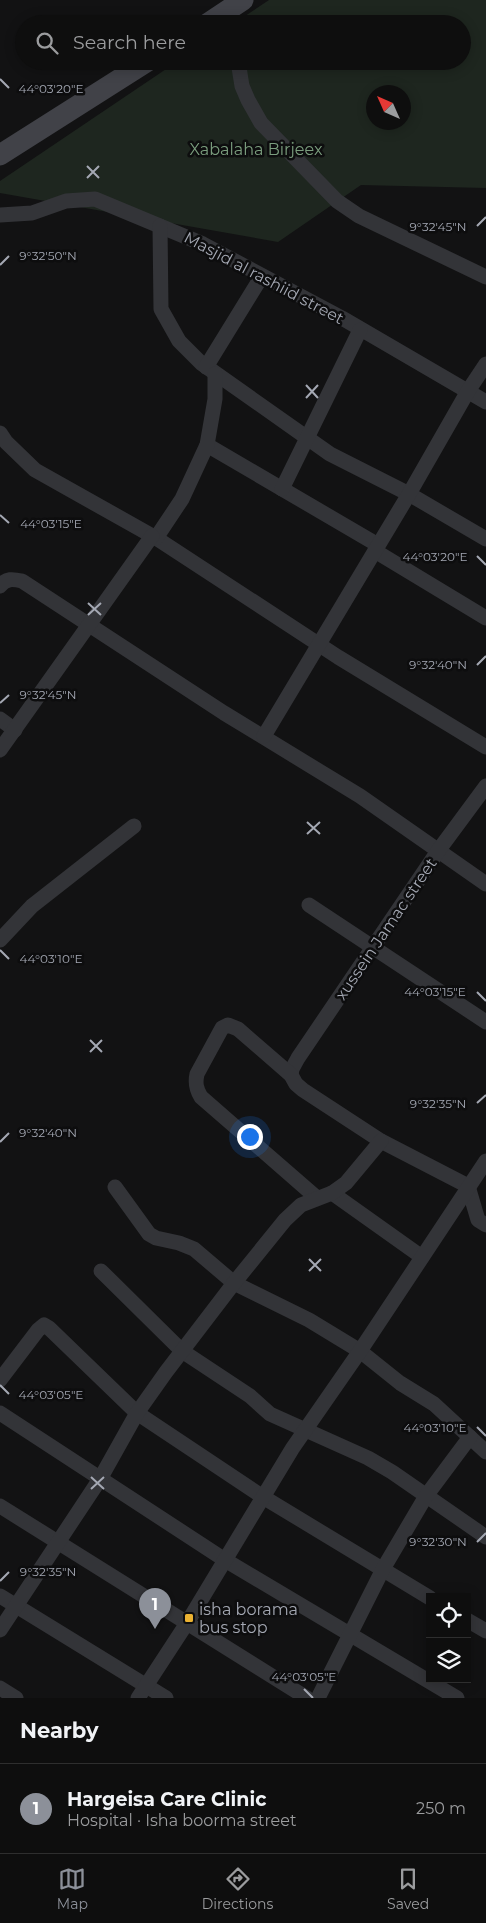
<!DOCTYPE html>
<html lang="en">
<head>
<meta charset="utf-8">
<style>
  body { margin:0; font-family:Montserrat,sans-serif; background:#1c1c1c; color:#f1f3f6 }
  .controls { position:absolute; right:15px; bottom:15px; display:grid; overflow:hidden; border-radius:0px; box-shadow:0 2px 12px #0003 }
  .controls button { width:45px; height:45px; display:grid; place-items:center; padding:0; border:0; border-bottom:1px solid #2e2e2e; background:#0e0e0e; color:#f1f3f6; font:25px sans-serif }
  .compass { position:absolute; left:366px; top:85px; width:45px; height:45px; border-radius:50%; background:#0e0e0e; box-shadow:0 2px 12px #0003; rotate:315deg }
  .you { position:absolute; left:249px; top:1136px; width:18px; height:18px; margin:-12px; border:4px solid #fff; border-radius:50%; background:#1a73e8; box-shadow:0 0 0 8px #1a73e833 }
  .badge { display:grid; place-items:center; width:32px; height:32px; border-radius:50%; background:#8c9099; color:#fff; font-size:16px; font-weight:700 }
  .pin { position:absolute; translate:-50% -41px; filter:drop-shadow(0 1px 2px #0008) }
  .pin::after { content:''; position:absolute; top:26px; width:18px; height:15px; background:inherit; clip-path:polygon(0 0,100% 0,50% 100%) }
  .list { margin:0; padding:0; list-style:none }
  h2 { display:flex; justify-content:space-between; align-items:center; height:65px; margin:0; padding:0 20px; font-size:21px }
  h2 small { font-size:16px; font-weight:400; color:#9b9c9e }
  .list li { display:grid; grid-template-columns:32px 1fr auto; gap:15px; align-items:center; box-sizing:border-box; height:90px; padding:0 20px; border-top:1px solid #2e2e2e }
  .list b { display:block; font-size:19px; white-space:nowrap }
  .list p { margin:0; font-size:16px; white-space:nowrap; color:#9b9c9e }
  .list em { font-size:16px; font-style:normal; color:#9b9c9e }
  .icon { flex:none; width:28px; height:28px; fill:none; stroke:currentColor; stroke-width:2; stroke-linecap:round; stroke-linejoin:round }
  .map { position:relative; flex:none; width:486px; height:1698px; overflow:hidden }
  .search { position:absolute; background:#0e0e0e; box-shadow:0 2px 12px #0003; left:15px; right:15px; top:15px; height:55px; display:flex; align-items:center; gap:12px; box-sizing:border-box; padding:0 18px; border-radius:28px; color:#9b9c9e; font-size:19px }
  .sheet { height:155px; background:#0e0e0e }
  nav { display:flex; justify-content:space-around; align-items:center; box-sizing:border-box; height:70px; border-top:1px solid #2e2e2e; background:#0e0e0e; font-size:14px; color:#9b9c9e }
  nav a { display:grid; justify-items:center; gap:2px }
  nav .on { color:#8c9099 }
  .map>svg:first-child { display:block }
  .green { fill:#1e261f; fill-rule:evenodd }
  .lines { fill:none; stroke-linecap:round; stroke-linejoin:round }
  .street { stroke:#333438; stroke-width:15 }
  .secondary { stroke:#414248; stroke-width:21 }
  .ticks { fill:none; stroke:#a4a8b3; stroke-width:2 }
  .poi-dot { fill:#ebb232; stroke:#0d0d0e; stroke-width:2 }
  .labels { text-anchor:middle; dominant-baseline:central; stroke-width:5; stroke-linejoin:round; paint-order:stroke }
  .park-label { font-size:16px; fill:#7b9e7e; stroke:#0d0d0e }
  .street-label { font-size:16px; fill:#a4a8b3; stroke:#0d0d0e }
  .poi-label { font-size:16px; fill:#a4a8b3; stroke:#0d0d0e; text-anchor:start }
  .ticks-label { font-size:12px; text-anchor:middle; fill:#a4a8b3; stroke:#0d0d0e; stroke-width:5; stroke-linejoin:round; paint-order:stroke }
</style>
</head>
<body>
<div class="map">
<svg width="486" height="1698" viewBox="0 0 486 1698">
  <rect width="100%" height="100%" fill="#121213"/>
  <!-- green -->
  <path class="green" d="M 269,0 L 486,0 L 486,188 L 361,185 L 278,242 L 0,193 L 0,181 L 178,61 L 462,61 L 462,24 L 233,24 ZM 374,92 L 404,92 L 404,122 L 374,122 Z"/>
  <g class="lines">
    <!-- street -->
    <g class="street">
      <path d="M 238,61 L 242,86 L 248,100 L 261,123 L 337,201 L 359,216 L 486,277"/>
      <path d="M 0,215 L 32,213 L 66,201 L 95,199 L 203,244 L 342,318 L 486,402"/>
      <path d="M 160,226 L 161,309 L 179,341 L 201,363 L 330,454 L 409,494 L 486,539"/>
      <path d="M 206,367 L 262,276"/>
      <path d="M 0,433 L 6,442 L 35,470 L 156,538 L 338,657 L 486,747"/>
      <path d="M 207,445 L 378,545"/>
      <path d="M 282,489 L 360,330"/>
      <path d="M 156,538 L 182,499 L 207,445 L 215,399 L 215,374"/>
      <path d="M 375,551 L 486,618"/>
      <path d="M 0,586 C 6,578 13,579 22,581 L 224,713 L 360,796 L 486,884"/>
      <path d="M 0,719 L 15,730"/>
      <path d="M 264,736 L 409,494 L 468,391 L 486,364"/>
      <path d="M 0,750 L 152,536"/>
      <path d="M 309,905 L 486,1022"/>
      <path d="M 0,940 L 32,906 L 134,826"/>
      <path d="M 291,1075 L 292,1069 L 298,1058 L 438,851 L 486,786"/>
      <path d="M 115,1187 L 149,1234 L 156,1238 L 179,1243 L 194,1249 L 234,1283 L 309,1320 L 360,1351 L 400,1383 L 434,1404 L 486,1452"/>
      <path d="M 332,1193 L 422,1257"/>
      <path d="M 317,1198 L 201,1097 C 196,1089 195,1083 197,1074 L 222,1028 L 228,1025 L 238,1029 L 291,1075 L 296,1084 L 303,1090 L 381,1141 L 468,1186 L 478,1220 L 486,1225"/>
      <path d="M 101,1271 L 182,1351 L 250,1396 L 270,1414 L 368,1458 L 392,1472 L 486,1537"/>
      <path d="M 0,1380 L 38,1330 L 44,1325 L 49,1328 L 137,1413 L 263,1497 L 430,1598"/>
      <path d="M 0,1413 L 225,1560 L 457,1698"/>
      <path d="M 0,1506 L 307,1698"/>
      <path d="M 0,1596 L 166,1698"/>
      <path d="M 467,1620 L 486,1631"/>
      <path d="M 0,1630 L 100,1479 L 137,1413 L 166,1372 L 234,1283 L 285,1220 L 301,1205 L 332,1193 L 346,1183 L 381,1141"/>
      <path d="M 0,1688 L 16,1698"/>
      <path d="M 138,1698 L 187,1623 L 292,1449 L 360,1351 L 486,1161"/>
      <path d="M 318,1698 L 383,1569 L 426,1496 L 470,1437"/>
    </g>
    <!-- secondary -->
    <g class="secondary">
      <path d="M 207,24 L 243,0"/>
      <path d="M 0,155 L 148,61"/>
    </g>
  </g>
  <!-- ticks -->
  <path class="ticks" d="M 0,79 L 9,88M 87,166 L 99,178M 87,178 L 99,166M 477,226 L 486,217M 0,265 L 9,256M 306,385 L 318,398M 306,398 L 318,385M 0,515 L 9,523M 477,556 L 486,565M 88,603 L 101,615M 88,615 L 101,603M 477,665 L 486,656M 0,703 L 9,695M 307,822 L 320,834M 307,834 L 320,822M 0,950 L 9,959M 477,992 L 486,1001M 90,1040 L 102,1052M 90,1052 L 102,1040M 477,1103 L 486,1095M 0,1142 L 9,1133M 309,1259 L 321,1271M 309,1271 L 321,1259M 0,1385 L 9,1394M 477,1427 L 486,1436M 91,1477 L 104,1489M 91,1489 L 104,1477M 477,1542 L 486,1533M 0,1581 L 9,1572M 304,1689 L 313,1698"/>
  <!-- markers -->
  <rect class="poi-dot" x="184" y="1613" width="10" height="10" rx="2.5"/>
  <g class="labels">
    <!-- park labels -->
    <g class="park-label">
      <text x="256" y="149">Xabalaha Birjeex</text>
    </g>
    <!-- street labels -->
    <g class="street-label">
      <text transform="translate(264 278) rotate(28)">Masjid al rashiid street</text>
      <text transform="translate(386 929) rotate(-56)">xussein Jamac street</text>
    </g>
    <!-- poi labels -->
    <g class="poi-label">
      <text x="199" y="1609">isha borama<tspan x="199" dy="18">bus stop</tspan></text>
    </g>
  </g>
  <g class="ticks-label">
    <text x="51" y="93">44°03'20"E</text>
    <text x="438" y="231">9°32'45"N</text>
    <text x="48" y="260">9°32'50"N</text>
    <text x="51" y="528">44°03'15"E</text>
    <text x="435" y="561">44°03'20"E</text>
    <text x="438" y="669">9°32'40"N</text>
    <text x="48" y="699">9°32'45"N</text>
    <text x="51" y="963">44°03'10"E</text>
    <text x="435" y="996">44°03'15"E</text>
    <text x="438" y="1108">9°32'35"N</text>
    <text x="48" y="1137">9°32'40"N</text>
    <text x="51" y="1399">44°03'05"E</text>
    <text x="435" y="1432">44°03'10"E</text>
    <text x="438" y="1546">9°32'30"N</text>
    <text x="48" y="1576">9°32'35"N</text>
    <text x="304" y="1681">44°03'05"E</text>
  </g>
</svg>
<div class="controls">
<button><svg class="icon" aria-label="locate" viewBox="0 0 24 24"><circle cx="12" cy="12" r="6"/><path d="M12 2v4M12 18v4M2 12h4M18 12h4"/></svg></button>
<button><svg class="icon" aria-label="layers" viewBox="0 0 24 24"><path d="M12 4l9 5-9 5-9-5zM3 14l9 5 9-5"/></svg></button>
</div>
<svg class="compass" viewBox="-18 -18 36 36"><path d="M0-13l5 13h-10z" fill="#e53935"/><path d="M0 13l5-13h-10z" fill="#9b9c9e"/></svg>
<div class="you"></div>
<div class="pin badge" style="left:155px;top:1629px">1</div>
<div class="search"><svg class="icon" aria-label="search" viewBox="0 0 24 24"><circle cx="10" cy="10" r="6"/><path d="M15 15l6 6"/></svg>Search here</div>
</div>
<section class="sheet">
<h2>Nearby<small></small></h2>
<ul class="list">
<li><span class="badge">1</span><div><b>Hargeisa Care Clinic</b><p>Hospital · Isha boorma street</p></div><em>250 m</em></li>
</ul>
</section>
<nav>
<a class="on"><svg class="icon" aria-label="map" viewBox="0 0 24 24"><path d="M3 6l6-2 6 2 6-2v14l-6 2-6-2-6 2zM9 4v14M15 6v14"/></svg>Map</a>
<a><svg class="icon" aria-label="directions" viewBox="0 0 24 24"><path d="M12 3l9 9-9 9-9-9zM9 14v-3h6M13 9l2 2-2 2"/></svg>Directions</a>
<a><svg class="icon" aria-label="saved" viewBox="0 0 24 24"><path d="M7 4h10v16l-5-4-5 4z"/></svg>Saved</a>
</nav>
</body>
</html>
